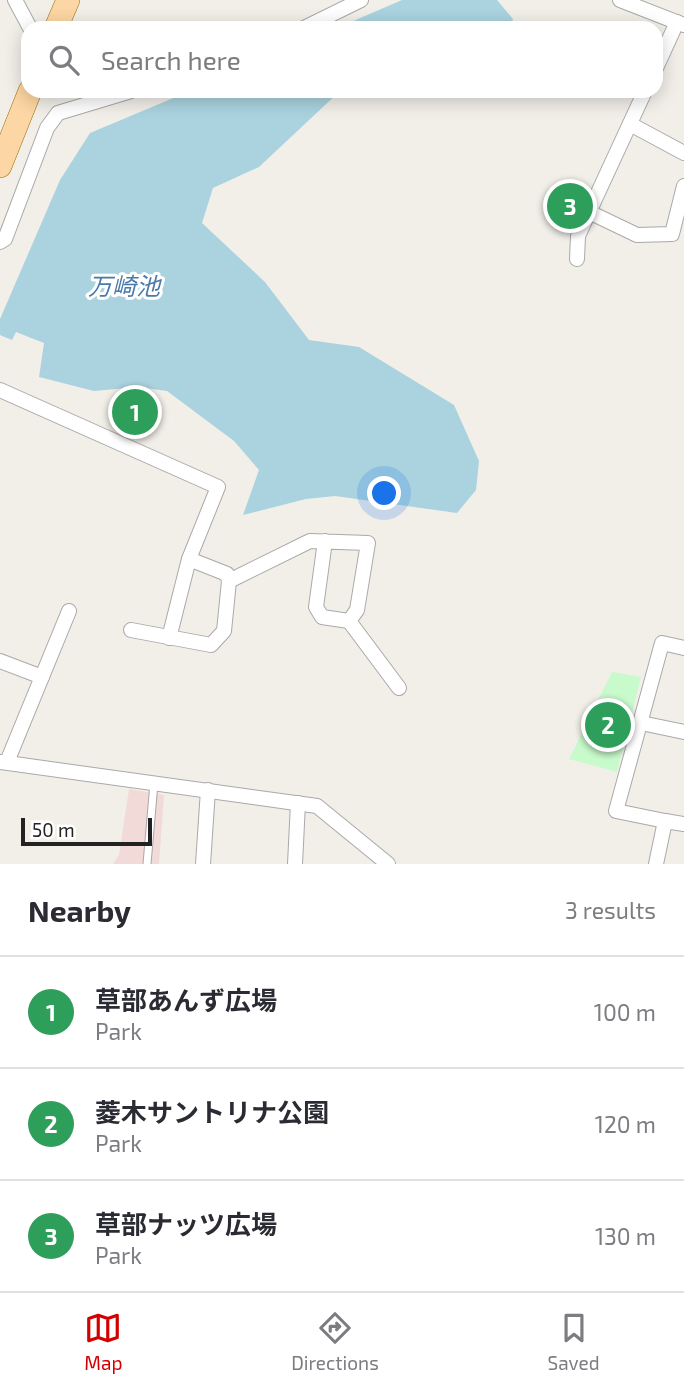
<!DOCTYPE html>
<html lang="en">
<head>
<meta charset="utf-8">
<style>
  body { margin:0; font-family:"Exo 2","Noto Sans JP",sans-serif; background:#f7f7f7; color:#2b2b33 }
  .scale { position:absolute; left:21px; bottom:18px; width:131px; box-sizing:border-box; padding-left:7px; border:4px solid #222; border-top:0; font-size:19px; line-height:24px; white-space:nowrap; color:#222; -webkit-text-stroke:5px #fff; paint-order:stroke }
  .you { position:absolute; left:385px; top:494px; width:24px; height:24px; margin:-18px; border:5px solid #fff; border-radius:50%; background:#1a73e8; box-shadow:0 0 0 10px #1a73e833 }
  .badge { display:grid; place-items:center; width:46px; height:46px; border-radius:50%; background:#d40000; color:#fff; font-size:23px; font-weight:700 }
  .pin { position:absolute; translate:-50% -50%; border:4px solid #fff; box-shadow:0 2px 7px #0006 }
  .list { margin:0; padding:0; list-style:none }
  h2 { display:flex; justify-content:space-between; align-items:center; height:91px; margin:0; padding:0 28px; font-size:30px }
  h2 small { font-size:23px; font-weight:400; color:#7c7c81 }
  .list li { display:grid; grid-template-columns:46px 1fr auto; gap:21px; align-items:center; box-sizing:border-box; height:112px; padding:0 28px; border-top:2px solid #e1e1e2 }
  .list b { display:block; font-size:26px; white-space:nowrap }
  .list p { margin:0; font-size:23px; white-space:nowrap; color:#7c7c81 }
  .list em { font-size:23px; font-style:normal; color:#7c7c81 }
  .icon { flex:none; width:38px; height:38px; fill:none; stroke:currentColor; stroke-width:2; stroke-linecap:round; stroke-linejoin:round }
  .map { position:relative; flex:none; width:684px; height:864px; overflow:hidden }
  .search { position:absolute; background:#fff; box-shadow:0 4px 18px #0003; left:21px; right:21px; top:21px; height:77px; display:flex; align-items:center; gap:18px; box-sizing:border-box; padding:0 24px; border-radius:21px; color:#7c7c81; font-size:26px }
  .sheet { height:427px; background:#fff }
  nav { display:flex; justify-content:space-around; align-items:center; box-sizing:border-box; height:98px; border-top:2px solid #e1e1e2; background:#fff; font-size:19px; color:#7c7c81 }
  nav a { display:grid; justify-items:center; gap:4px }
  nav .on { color:#d40000 }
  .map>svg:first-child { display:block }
  .commercial { fill:#f2dad9 }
  .park { fill:#c8facc }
  .water { fill:#aad3df }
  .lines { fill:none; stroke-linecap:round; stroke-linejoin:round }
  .service-casing { stroke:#a9a9a9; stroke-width:9 }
  .minor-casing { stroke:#a9a9a9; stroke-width:16 }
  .primary-casing { stroke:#a06b00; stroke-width:24 }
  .service { stroke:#fff; stroke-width:7 }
  .minor { stroke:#fff; stroke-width:14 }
  .primary { stroke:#fcd6a4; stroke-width:23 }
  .labels { text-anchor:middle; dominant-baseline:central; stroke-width:6; stroke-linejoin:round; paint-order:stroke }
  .water-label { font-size:24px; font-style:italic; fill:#4a7aab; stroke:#fff }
</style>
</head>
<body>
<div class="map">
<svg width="684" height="864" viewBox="0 0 684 864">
  <rect width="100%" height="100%" fill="#f2efe9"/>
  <!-- commercial -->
  <path class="commercial" d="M 129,789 L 164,795 L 159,864 L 113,864 L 119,855 Z"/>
  <!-- park -->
  <g class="park">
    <path d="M 564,184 L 586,195 L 576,215 L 543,198 L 548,188 L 559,194 Z"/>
    <path d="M 132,392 L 155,395 L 135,438 L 115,429 Z"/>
    <path d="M 612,672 L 641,677 L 617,772 L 569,759 Z"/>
  </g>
  <!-- water -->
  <g class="water">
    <path d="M 402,0 L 497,0 L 513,19 L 510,28 L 337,28 Z"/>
    <path d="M 190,91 L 340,91 L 259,167 L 213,188 L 202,223 L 265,282 L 309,340 L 359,347 L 454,405 L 479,461 L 476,490 L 457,513 L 335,496 L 306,499 L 243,515 L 259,470 L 234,441 L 167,391 L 138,387 L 94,391 L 39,377 L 44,343 L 16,332 L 12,340 L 0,335 L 0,319 L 60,180 L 90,133 Z"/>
  </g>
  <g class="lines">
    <defs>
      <path id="service" d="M 147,864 L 154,783"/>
      <g id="minor">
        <path d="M 15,0 L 30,28"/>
        <path d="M 620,0 L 684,25"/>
        <path d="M 304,28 L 361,0"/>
        <path d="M 656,68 L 677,22"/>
        <path d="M 630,124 L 684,153"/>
        <path d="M 589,212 L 637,235 L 672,234 L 684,186"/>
        <path d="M 0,242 L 5,239 L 47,128 L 58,113 L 131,91"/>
        <path d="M 577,259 L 578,236 L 645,91"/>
        <path d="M 0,390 L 218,487 L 189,559 L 169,638"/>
        <path d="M 229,581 L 310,541 L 368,543 L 357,610 L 349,621 L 322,617 L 316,607 L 325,541"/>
        <path d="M 349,621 L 399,688"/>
        <path d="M 131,630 L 211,645 L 224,631 L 229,581 L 227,574 L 189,559"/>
        <path d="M 0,661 L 42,677"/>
        <path d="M 641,723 L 684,732"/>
        <path d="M 0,762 L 317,806 L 388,864"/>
        <path d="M 7,762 L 69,611"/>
        <path d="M 665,821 L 616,811 L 662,643 L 684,648"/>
        <path d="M 203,864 L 208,790"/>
        <path d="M 295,864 L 298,803"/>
        <path d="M 656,864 L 665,821 L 684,824"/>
      </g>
      <g id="primary">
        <path d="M 56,28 L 68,0"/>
        <path d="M 0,166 L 30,91"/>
      </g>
    </defs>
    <!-- service casing -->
    <use href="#service" class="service-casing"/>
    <!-- minor casing -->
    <use href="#minor" class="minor-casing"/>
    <!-- primary casing -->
    <use href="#primary" class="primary-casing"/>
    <!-- service -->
    <use href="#service" class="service"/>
    <!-- minor -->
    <use href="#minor" class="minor"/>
    <!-- primary -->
    <use href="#primary" class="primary"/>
  </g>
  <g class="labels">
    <!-- water labels -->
    <g class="water-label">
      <text x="124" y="285">万崎池</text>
    </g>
  </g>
</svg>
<div class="scale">50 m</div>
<div class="you"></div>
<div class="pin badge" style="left:135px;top:412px;background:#2e9e5b">1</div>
<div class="pin badge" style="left:608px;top:725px;background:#2e9e5b">2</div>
<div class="pin badge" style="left:570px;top:206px;background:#2e9e5b">3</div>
<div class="search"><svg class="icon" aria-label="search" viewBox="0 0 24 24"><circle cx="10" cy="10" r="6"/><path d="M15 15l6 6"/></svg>Search here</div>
</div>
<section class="sheet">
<h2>Nearby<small>3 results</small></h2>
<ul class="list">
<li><span class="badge" style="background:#2e9e5b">1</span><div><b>草部あんず広場</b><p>Park</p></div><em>100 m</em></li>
<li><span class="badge" style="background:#2e9e5b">2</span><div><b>菱木サントリナ公園</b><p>Park</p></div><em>120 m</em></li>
<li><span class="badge" style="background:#2e9e5b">3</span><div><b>草部ナッツ広場</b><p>Park</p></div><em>130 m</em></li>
</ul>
</section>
<nav>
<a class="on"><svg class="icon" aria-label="map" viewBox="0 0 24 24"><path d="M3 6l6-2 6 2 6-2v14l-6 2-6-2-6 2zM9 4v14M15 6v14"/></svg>Map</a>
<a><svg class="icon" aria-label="directions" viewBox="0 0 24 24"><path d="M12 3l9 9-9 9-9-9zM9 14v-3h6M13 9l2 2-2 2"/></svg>Directions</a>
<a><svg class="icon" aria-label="saved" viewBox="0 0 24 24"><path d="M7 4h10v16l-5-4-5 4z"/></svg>Saved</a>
</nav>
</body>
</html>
